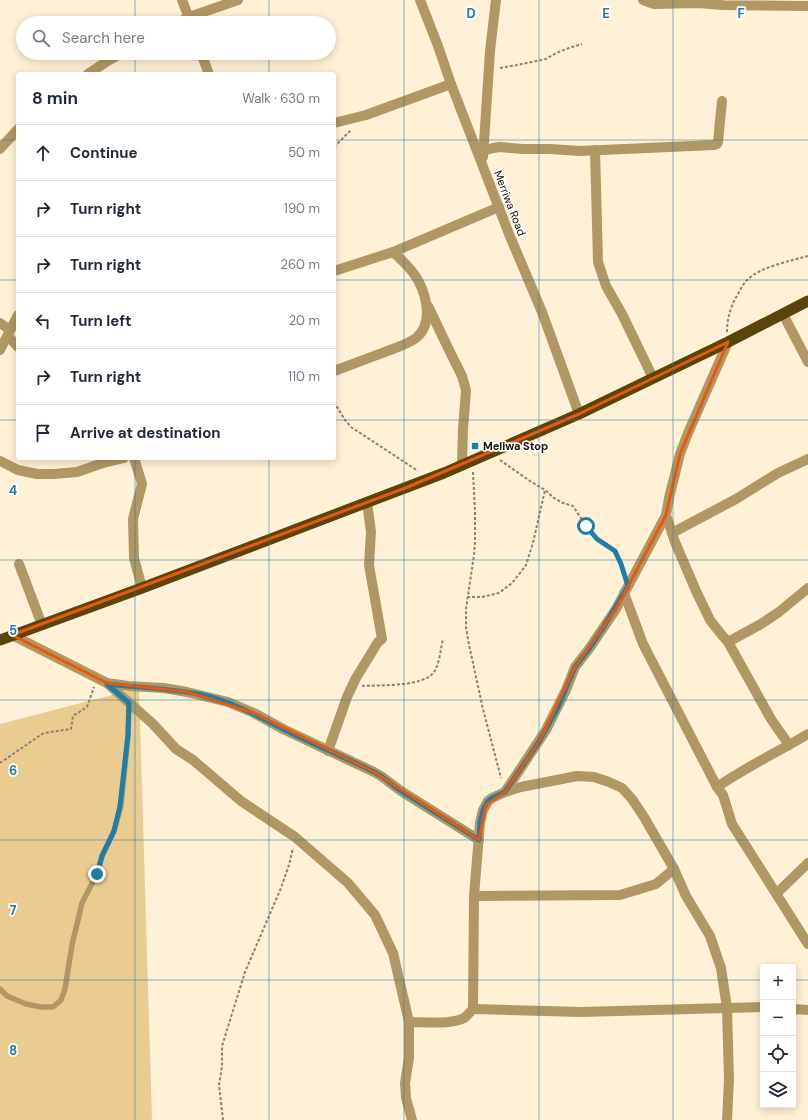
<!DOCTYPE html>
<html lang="en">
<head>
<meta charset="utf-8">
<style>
  body { margin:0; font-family:"DM Sans",sans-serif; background:#f2f2f3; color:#1f2937 }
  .controls { position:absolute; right:12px; bottom:12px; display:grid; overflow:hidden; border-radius:4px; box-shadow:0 2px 10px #0003 }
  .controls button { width:36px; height:36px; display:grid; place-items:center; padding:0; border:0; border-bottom:1px solid #e0e1e3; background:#fff; color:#1f2937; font:20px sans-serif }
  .stop { position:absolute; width:12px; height:12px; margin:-9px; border:3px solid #1d7eaa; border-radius:50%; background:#fff }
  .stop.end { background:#1d7eaa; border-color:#fff; box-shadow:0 1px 4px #0008 }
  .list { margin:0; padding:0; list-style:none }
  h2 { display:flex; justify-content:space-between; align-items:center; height:52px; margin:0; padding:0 16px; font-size:17px }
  h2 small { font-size:13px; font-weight:400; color:#747a83 }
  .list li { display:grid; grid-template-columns:26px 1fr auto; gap:12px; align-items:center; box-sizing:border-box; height:56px; padding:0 16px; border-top:1px solid #e0e1e3 }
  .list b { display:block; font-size:15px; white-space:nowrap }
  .list em { font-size:13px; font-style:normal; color:#747a83 }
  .icon { flex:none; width:22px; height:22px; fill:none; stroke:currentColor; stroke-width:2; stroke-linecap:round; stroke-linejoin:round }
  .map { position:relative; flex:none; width:808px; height:1120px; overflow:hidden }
  .search { position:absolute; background:#fff; box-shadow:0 2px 10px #0003; left:16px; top:16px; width:320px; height:44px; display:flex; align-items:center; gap:10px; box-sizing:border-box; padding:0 14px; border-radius:22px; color:#747a83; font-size:15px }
  .panel { position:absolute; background:#fff; box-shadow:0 2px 10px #0003; left:16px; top:72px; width:320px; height:388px; border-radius:4px }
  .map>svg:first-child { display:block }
  .green { fill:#eacc90 }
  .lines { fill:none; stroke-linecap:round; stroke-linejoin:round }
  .path { stroke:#8b8270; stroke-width:2; stroke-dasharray:3 2; stroke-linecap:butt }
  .service { stroke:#b19763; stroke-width:5.5 }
  .minor { stroke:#b19763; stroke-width:10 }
  .tertiary { stroke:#b19763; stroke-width:10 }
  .trunk { stroke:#5b440a; stroke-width:11 }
  .route { stroke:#1d7eaa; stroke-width:5 }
  .marked { fill:none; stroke:#e8590c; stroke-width:3; stroke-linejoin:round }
  .grid { fill:none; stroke:#1d7eaa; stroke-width:1; stroke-opacity:0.55 }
  .poi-dot { fill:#1d7eaa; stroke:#fff; stroke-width:1.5 }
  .labels { text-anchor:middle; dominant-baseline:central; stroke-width:3.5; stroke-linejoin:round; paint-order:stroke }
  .street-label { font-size:11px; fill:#161108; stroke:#fff }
  .poi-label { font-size:11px; font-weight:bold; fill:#161108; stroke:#fff; text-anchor:start }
  .grid-label { font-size:13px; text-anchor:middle; font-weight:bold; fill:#1d7eaa; stroke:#fff; stroke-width:3.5; stroke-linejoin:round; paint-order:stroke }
</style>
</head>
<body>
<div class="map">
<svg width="808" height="1120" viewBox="0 0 808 1120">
  <rect width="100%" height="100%" fill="#fff1d6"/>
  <!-- green -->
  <path class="green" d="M 139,688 L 152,1120 L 0,1120 L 0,724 Z"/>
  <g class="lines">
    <!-- path -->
    <g class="path">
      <path d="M 500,68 L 517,65 L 546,59 L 556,53 L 569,48 L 582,44"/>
      <path d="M 334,147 L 351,130"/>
      <path d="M 727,332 C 727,320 730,309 735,299 C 739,293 742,285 747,280 C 760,267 790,261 808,256"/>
      <path d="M 334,402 L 345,420 L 351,427 L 418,471"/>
      <path d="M 500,460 L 530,481 L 545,490 L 554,498 L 563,503 L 573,506 L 581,518 L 589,531 L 597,539 L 615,551 L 624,573"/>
      <path d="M 473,472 L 475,512 L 475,542 L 474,555 L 466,609 L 466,627 L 469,645 L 483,709 L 501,778"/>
      <path d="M 467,597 L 482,597 L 499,593 L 512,583 L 520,573 L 526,565 L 533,543 L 545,490"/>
      <path d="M 362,686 C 379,685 424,687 434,672 C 439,666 441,647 443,639"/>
      <path d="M 0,763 L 42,734 L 50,732 L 71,729 L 73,716 L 87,707 L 94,687"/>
      <path d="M 223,1120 L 219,1085 L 222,1066 L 222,1046 L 245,972 L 281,888 L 289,865 L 293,848"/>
    </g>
    <!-- service -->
    <path class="service" d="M 0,989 L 7,996 L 26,1004 L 41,1007 L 53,1007 L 61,1000 L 65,989 L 72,945 L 82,903 L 97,874 L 102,856 L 114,831 L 121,806 L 128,735 L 129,703"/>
    <!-- minor -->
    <g class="minor">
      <path d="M 182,0 L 191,23"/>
      <path d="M 643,0 L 654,4 L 698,3 L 723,5 L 808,6"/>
      <path d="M 178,23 L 189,17 L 238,0"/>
      <path d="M 201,53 L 209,74"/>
      <path d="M 88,74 L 106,62 L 122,53"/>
      <path d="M 334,123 L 366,115 L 451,84"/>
      <path d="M 0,149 L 18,129"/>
      <path d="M 595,150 L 598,262 L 606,286 L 622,314 L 653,378"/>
      <path d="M 483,151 L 493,148 L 500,147 L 523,149 L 550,149 L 580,151 L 714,145 L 717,144 L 718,142 L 722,101"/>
      <path d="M 483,157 L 490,51 L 496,0"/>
      <path d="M 334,271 L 393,252 L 499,207"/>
      <path d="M 428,306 L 450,352 L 462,376 L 466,390 L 463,429 L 462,465"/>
      <path d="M 783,314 L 808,362"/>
      <path d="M 0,323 L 10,330"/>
      <path d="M 8,336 L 18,347"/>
      <path d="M 728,342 L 688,433 L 680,454 L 669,498 L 666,515 L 675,542 L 696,591 L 710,620 L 721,634 L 728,642 L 771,719 L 789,745"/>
      <path d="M 0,350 L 18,315"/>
      <path d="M 334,371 C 351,365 368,358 385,352 C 395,348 408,344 416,338 C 433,324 427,298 419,282 C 413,270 402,260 393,252"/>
      <path d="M 134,458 L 142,484 L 133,519 L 134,558 L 142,588"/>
      <path d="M 0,461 L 18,470 L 37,474 L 54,474 L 77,472 L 103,463 L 124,458"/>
      <path d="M 672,533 L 736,499 L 778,473 L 808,459"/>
      <path d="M 19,564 L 42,625"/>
      <path d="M 624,593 L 643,644 L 717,787"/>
      <path d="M 12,635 L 107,683 L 128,686 L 164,688 L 187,692 L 228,702 L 254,713 L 283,729 L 374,772 L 381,776 L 401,791 L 479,840"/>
      <path d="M 728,642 L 761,624 L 779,612 L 808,588"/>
      <path d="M 107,683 L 153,724 L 176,749 L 193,760 L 241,801 L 295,837 L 348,883 L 375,915 L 393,953 L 409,1022 L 409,1058 L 405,1083 L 406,1098 L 412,1120"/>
      <path d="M 808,734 C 778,752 746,767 717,787 L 723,795 L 732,824 L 808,944"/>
      <path d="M 328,751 L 347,697 L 356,678 L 378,642 L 382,639 L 369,565 L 371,532 L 367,502"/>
      <path d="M 505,792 L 546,730 L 566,690 L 575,667 L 589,649 L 616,609 L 666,515"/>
      <path d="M 777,893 L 808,863"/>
      <path d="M 474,896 L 620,895 L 656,884 L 674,869"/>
      <path d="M 473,1009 L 581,1012 L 763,1007"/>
      <path d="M 793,1009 L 808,1010"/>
      <path d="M 409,1022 C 424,1022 451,1025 464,1018 C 467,1016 470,1012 473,1009 L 474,896 L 480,823 L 483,810 L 488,801 L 492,798 L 505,792 L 521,787 L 577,776 L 594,777 L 609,782 L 622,788 L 632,799 L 644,817 L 674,869 L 686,896 L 710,936 L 721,968 L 727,1008 L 729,1080 L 727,1120"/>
    </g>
    <!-- tertiary -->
    <path class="tertiary" d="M 420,0 L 438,46 L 451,84 L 509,234 L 542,312 L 579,414"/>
    <!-- trunk -->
    <path class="trunk" d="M 0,640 L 142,588 L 444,473 L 579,414 L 728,342 L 808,301"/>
  </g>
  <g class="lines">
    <!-- route -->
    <path class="route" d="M 97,874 L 102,856 L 114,831 L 120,806 L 128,735 L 129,703 L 107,684 C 140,688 174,688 207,696 C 237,704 263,719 291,733 C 318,746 346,758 374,772 L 381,776 L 401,791 L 479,840 L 480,823 L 483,810 L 488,801 L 492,798 L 505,792 L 540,740 L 558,707 L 575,667 L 589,649 L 603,628 L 628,586 L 621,564 L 615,551 L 597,539 L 586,526"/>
  </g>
  <!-- marked area -->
  <path class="marked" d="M 728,342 L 680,454 L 666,515 L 616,609 L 575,667 L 540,740 L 505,792 L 486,805 L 479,840 L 374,772 L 254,713 L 187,692 L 107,683 L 12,635 L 408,487 L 579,414 Z"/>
  <!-- grid -->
  <path class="grid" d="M 135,0 L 135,23M 269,0 L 269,23M 404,0 L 404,1120M 539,0 L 539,1120M 673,0 L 673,1120M 135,53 L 135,74M 269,53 L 269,74M 0,140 L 18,140M 334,140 L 808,140M 0,280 L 18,280M 334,280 L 808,280M 0,420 L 18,420M 334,420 L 808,420M 135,458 L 135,1120M 269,458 L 269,1120M 0,560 L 808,560M 0,700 L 808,700M 0,840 L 808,840M 0,980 L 763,980M 793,980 L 808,980"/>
  <!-- markers -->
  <rect class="poi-dot" x="471" y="442" width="8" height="8" rx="2"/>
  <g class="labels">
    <!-- street labels -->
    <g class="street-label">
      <text transform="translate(510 203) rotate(69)">Merriwa Road</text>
    </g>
    <!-- poi labels -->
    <g class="poi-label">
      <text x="483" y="446">Meliwa Stop</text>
    </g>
  </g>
  <g class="grid-label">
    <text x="471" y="18">D</text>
    <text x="606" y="18">E</text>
    <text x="741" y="18">F</text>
    <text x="13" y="495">4</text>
    <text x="13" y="635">5</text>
    <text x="13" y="775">6</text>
    <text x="13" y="915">7</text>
    <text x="13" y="1055">8</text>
  </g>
</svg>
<div class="controls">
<button>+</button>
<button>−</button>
<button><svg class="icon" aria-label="locate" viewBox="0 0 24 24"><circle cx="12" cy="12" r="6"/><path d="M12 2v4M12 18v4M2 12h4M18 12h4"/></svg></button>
<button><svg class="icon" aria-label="layers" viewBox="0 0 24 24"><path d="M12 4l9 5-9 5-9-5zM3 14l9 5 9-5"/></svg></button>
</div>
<div class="stop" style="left:586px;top:526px"></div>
<div class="stop end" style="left:97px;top:874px"></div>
<div class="search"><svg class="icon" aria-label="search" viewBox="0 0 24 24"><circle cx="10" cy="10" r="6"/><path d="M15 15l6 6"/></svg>Search here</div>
<section class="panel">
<h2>8 min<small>Walk · 630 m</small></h2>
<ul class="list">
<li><svg class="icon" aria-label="ahead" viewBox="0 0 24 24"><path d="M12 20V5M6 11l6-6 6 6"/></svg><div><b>Continue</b></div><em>50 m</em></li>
<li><svg class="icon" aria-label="right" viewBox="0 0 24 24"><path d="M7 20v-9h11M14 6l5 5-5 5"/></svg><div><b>Turn right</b></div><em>190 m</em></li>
<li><svg class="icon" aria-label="right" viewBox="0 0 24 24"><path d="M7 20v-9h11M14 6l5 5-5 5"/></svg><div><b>Turn right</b></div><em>260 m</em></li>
<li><svg class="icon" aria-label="left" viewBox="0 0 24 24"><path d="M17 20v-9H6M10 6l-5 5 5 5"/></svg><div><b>Turn left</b></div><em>20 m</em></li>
<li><svg class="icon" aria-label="right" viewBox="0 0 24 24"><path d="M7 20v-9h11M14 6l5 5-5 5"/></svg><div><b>Turn right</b></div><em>110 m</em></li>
<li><svg class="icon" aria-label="arrive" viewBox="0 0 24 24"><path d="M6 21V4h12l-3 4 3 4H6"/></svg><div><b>Arrive at destination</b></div></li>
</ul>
</section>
</div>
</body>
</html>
